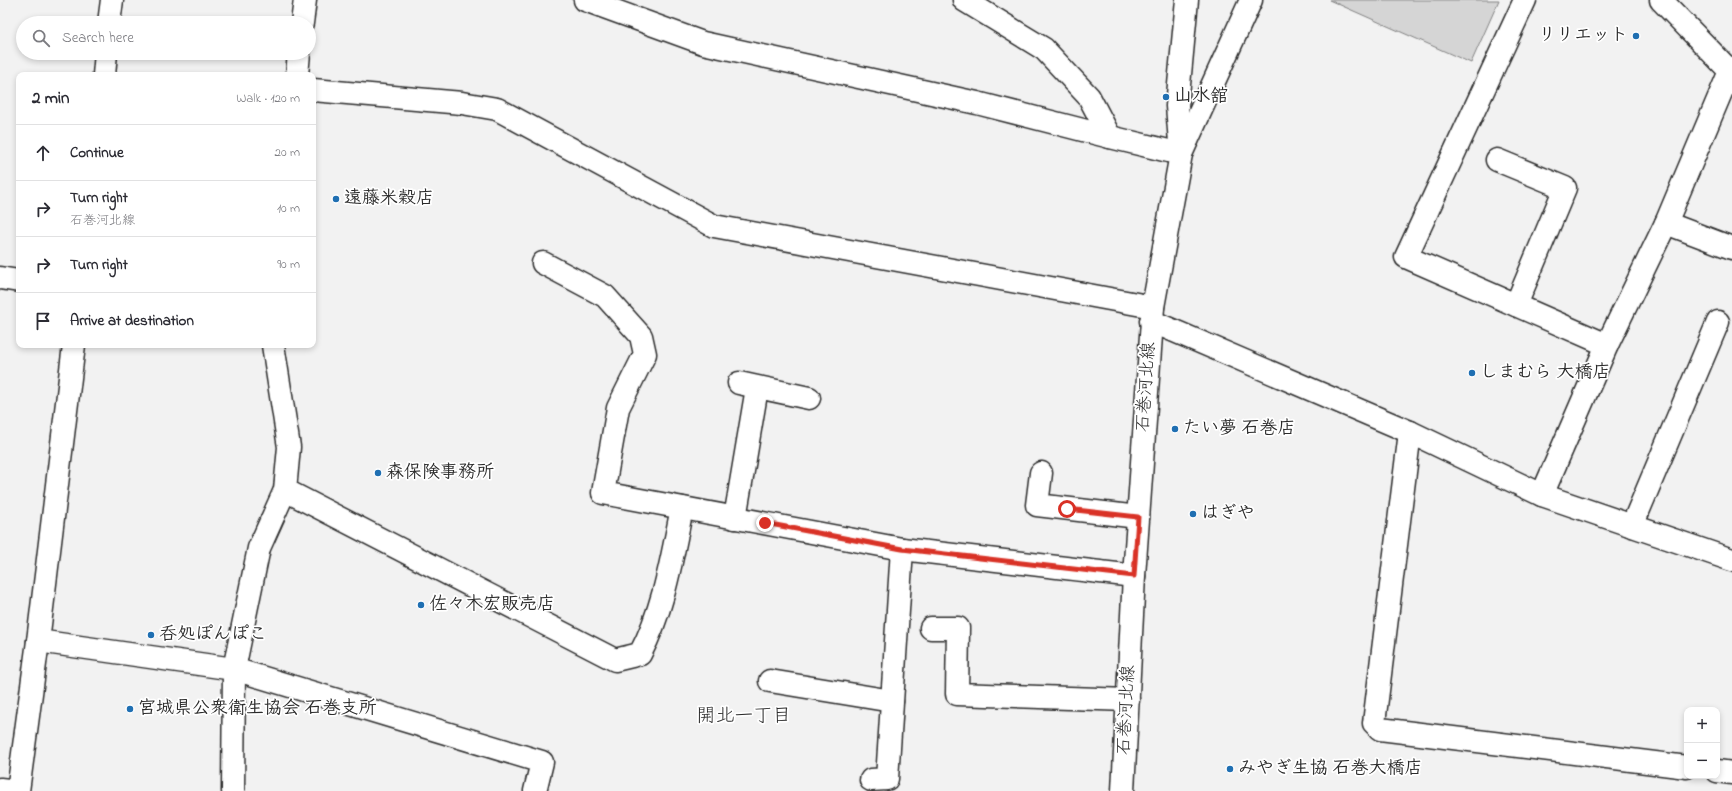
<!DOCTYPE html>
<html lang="en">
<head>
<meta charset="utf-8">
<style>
  body { margin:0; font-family:"Indie Flower","Klee One",sans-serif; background:#f7f7f7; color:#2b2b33 }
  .controls { position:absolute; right:12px; bottom:12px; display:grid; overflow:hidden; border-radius:8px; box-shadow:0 2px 6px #0003 }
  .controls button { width:36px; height:36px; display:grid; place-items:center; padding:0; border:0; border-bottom:1px solid #e1e1e2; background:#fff; color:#2b2b33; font:20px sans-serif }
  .stop { position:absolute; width:12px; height:12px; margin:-9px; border:3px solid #d93025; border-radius:50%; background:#fff }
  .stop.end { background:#d93025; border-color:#fff; box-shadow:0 1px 4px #0008 }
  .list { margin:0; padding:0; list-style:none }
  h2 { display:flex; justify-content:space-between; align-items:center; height:52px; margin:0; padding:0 16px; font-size:17px }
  h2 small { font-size:13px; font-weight:400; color:#7c7c81 }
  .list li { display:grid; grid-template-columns:26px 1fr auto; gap:12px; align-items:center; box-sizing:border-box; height:56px; padding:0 16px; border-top:1px solid #e1e1e2 }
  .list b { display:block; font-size:15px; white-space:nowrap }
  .list p { margin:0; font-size:13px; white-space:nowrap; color:#7c7c81 }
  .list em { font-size:13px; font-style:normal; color:#7c7c81 }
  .icon { flex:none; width:22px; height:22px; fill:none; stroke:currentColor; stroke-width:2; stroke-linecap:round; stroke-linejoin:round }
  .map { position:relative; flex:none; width:1732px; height:791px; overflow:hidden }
  .search { position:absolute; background:#fff; box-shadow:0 2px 6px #0003; left:16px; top:16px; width:300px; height:44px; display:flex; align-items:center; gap:10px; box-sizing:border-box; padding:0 14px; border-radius:22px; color:#7c7c81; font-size:15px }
  .panel { position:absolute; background:#fff; box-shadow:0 2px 6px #0003; left:16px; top:72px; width:300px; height:276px; border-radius:8px }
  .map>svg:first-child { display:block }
  .green { fill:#d5d5d5; stroke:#808080 }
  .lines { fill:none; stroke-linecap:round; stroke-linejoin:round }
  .minor-casing { stroke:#2b2b2b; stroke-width:25 }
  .major-casing { stroke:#2b2b2b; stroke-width:25 }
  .minor { stroke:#fff; stroke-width:22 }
  .major { stroke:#fff; stroke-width:22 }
  .route { stroke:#d93025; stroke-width:5 }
  .poi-dot { fill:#1f6fb2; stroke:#fff; stroke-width:1.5 }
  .labels { text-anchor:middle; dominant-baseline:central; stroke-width:3.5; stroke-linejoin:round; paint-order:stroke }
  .poi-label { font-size:18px; font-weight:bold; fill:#2b2b2b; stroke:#fff; text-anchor:start }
  .street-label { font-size:18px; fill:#2b2b2b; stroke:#fff }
  .neighbourhood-label { font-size:19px; fill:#2b2b2b; stroke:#fff }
</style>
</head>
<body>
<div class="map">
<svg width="1732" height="791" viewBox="0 0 1732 791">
  <rect width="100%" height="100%" fill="#f2f2f2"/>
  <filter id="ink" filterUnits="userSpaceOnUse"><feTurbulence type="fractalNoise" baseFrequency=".025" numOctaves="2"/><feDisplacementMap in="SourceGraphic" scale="8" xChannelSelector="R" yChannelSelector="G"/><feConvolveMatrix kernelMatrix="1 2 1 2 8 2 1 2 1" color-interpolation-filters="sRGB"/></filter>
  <g filter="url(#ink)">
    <!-- green -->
    <path class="green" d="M 1329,0 L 1499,0 L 1471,63 Z"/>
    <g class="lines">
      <defs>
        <g id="minor">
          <path d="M 585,0 L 703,43 L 977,103 L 1110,137 L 1181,154 L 1177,106 L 1187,0"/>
          <path d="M 964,0 L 1044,49 L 1089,97 L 1110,137"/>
          <path d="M 1525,0 L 1406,257 L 1607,345"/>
          <path d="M 109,23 L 112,0"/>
          <path d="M 302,23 L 305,0"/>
          <path d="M 104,75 L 106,53"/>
          <path d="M 297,75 L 299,53"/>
          <path d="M 313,90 L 462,103 L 497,109 L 714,226 L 1153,307"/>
          <path d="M 1497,160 L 1565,188 L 1516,305"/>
          <path d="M 1666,223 L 1732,248"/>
          <path d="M 543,263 L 605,296 L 641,336 L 645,354 L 618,408 L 603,493 L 902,549 L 1134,576"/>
          <path d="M 0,278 L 19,281"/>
          <path d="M 1151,321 L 1410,432 L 1542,495 L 1732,560"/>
          <path d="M 739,383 L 809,398"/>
          <path d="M 1410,432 L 1374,723 L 1380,729 L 1687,767"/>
          <path d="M 1041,473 L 1037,505 L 1138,517"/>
          <path d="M 285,490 L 615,660 L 640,654 C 664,609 672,557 682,508"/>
          <path d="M 1542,495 L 1607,345 L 1666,223 L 1730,71 L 1661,0"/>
          <path d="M 735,518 L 757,388"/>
          <path d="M 1632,526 L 1718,322"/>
          <path d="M 931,628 L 958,628 L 957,694 L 1128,700"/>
          <path d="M 38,641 L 234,669 L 542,762 L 535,791"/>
          <path d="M 770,681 L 892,701"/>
          <path d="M 1717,771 L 1732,773"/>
          <path d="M 871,780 L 887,779 L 902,549"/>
          <path d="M 0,789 L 18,791 L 38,641 L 74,345"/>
          <path d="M 233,791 L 234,669 L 259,548 L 285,490 L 289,447 L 273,345"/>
        </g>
        <path id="major" d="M 1123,791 L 1134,576 L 1153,307 L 1181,154 L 1251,0"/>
      </defs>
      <!-- minor casing -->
      <use href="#minor" class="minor-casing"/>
      <!-- major casing -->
      <use href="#major" class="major-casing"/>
      <!-- minor -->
      <use href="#minor" class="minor"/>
      <!-- major -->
      <use href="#major" class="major"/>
    </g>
  </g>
  <g class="lines" filter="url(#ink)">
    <!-- route -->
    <path class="route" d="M 765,523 L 902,549 L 1134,576 L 1138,517 L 1067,509"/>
  </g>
  <!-- markers -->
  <g class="poi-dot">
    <circle cx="1636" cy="36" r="4"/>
    <circle cx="1166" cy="97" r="4"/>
    <circle cx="336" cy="199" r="4"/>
    <circle cx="1472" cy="373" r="4"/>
    <circle cx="1175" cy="429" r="4"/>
    <circle cx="378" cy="473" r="4"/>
    <circle cx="1193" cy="514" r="4"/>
    <circle cx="421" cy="605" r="4"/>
    <circle cx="151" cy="635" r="4"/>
    <circle cx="130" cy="709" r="4"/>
    <circle cx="1230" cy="769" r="4"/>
  </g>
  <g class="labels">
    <!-- poi labels -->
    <g class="poi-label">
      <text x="1628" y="36" text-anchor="end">リリエット</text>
      <text x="1174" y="97">山水舘</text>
      <text x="344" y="199">遠藤米穀店</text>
      <text x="1480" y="373">しまむら 大橋店</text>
      <text x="1183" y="429">たい夢 石巻店</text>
      <text x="386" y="473">森保険事務所</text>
      <text x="1201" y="514">はぎや</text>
      <text x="429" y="605">佐々木宏販売店</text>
      <text x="159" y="635">呑処ぽんぽこ</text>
      <text x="138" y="709">宮城県公衆衛生協会 石巻支所</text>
      <text x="1238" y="769">みやぎ生協 石巻大橋店</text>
    </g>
    <!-- street labels -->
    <g class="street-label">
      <text transform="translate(1147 387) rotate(-86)">石巻河北線</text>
      <text transform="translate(1127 710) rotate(-87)">石巻河北線</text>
    </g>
    <!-- neighbourhood labels -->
    <g class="neighbourhood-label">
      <text x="744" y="716">開北一丁目</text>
    </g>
  </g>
</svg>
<div class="controls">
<button>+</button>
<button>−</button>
</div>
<div class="stop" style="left:1067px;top:509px"></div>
<div class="stop end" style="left:765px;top:523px"></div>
<div class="search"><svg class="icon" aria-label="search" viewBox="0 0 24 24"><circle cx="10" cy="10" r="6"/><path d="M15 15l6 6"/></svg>Search here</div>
<section class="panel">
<h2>2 min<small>Walk · 120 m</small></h2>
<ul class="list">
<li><svg class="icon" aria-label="ahead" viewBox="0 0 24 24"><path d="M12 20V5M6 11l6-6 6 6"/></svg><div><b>Continue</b></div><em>20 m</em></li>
<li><svg class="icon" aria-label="right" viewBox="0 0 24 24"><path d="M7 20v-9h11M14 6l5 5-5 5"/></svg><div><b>Turn right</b><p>石巻河北線</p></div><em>10 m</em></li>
<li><svg class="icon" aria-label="right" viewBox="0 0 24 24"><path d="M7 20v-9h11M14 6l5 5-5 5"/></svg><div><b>Turn right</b></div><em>90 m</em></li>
<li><svg class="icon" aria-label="arrive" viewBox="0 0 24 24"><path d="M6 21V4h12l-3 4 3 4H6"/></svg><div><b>Arrive at destination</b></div></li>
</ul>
</section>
</div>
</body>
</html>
